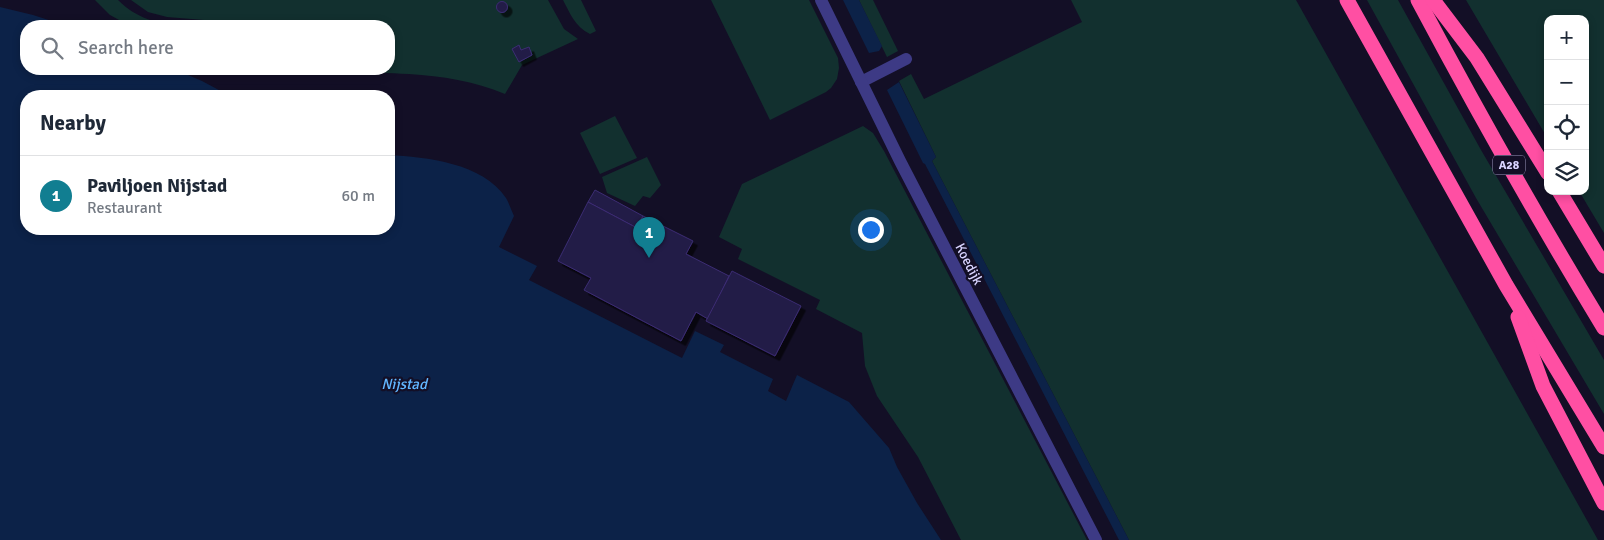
<!DOCTYPE html>
<html lang="en">
<head>
<meta charset="utf-8">
<style>
  body { margin:0; font-family:Signika,sans-serif; background:#f6f6f7; color:#1f2937 }
  .controls { position:absolute; right:15px; top:15px; display:grid; overflow:hidden; border-radius:10px; box-shadow:0 2px 8px #0003 }
  .controls button { width:45px; height:45px; display:grid; place-items:center; padding:0; border:0; border-bottom:1px solid #e0e1e3; background:#fff; color:#1f2937; font:25px sans-serif }
  .you { position:absolute; left:870px; top:229px; width:18px; height:18px; margin:-12px; border:4px solid #fff; border-radius:50%; background:#1a73e8; box-shadow:0 0 0 8px #1a73e833 }
  .badge { display:grid; place-items:center; width:32px; height:32px; border-radius:50%; background:#117e91; color:#fff; font-size:16px; font-weight:700 }
  .pin { position:absolute; translate:-50% -41px; filter:drop-shadow(0 1px 2px #0008) }
  .pin::after { content:''; position:absolute; top:26px; width:18px; height:15px; background:inherit; clip-path:polygon(0 0,100% 0,50% 100%) }
  .list { margin:0; padding:0; list-style:none }
  h2 { display:flex; justify-content:space-between; align-items:center; height:65px; margin:0; padding:0 20px; font-size:21px }
  h2 small { font-size:16px; font-weight:400; color:#747a83 }
  .list li { display:grid; grid-template-columns:32px 1fr auto; gap:15px; align-items:center; box-sizing:border-box; height:80px; padding:0 20px; border-top:1px solid #e0e1e3 }
  .list b { display:block; font-size:19px; white-space:nowrap }
  .list p { margin:0; font-size:16px; white-space:nowrap; color:#747a83 }
  .list em { font-size:16px; font-style:normal; color:#747a83 }
  .icon { flex:none; width:28px; height:28px; fill:none; stroke:currentColor; stroke-width:2; stroke-linecap:round; stroke-linejoin:round }
  .map { position:relative; flex:none; width:1604px; height:540px; overflow:hidden }
  .search { position:absolute; background:#fff; box-shadow:0 2px 8px #0003; left:20px; top:20px; width:375px; height:55px; display:flex; align-items:center; gap:12px; box-sizing:border-box; padding:0 18px; border-radius:20px; color:#747a83; font-size:19px }
  .panel { position:absolute; background:#fff; box-shadow:0 2px 8px #0003; left:20px; top:90px; width:375px; height:145px; border-radius:20px }
  .map>svg:first-child { display:block }
  .green { fill:#12302f }
  .water { fill:#0c2248 }
  .building { fill:#241b47; stroke:#3b2d73; filter:url(#shadow) }
  .lines { fill:none; stroke-linecap:round; stroke-linejoin:round }
  .lane { stroke:#3d3a85; stroke-width:12 }
  .street { stroke:#3d3a85; stroke-width:12 }
  .highway { stroke:#ff4fa3; stroke-width:15 }
  .labels { text-anchor:middle; dominant-baseline:central; stroke-width:4.5; stroke-linejoin:round; paint-order:stroke }
  .shield { fill:#130f26; stroke:#9e99be; stroke-width:1 }
  .shield-label { font-size:12px; font-weight:bold; fill:#d9d4ff }
  .street-label { font-size:14px; fill:#d9d4ff; stroke:#130f26 }
  .water-label { font-size:15px; font-style:italic; fill:#62b6ff; stroke:#130f26 }
</style>
</head>
<body>
<div class="map">
<svg width="1604" height="540" viewBox="0 0 1604 540">
  <defs>
    <filter id="shadow"><feDropShadow dx="4.5" dy="4.5" stdDeviation="0" flood-color="#0009"/></filter>
  </defs>
  <rect width="100%" height="100%" fill="#130f26"/>
  <!-- green -->
  <g class="green">
    <path d="M 95,0 L 118,0 C 136,18 157,24 181,26 L 130,26 L 110,15 Z"/>
    <path d="M 131,0 L 548,0 L 564,29 L 578,39 L 522,65 L 505,94 C 474,81 442,76 409,74 C 389,73 370,73 350,69 L 389,69 L 389,26 L 237,26 L 216,21 L 167,17 L 148,12 Z"/>
    <path d="M 563,0 L 581,0 L 596,31 L 590,34 C 575,27 570,13 563,0 Z"/>
    <path d="M 711,0 L 809,0 L 838,58 L 839,68 L 837,79 L 831,88 L 826,92 L 770,120 Z"/>
    <path d="M 859,0 L 873,0 L 898,51 L 887,57 Z"/>
    <path d="M 1071,0 L 1296,0 L 1598,540 L 1129,540 L 932,161 L 936,157 L 899,81 L 911,74 L 924,99 L 1082,22 Z"/>
    <path d="M 1367,0 L 1398,0 L 1481,150 L 1604,360 L 1604,414 L 1476,198 Z"/>
    <path d="M 1466,0 L 1604,0 L 1604,233 L 1579,191 L 1585,191 L 1585,19 L 1548,19 L 1548,139 Z"/>
    <path d="M 615,116 L 637,158 L 600,174 L 580,133 Z"/>
    <path d="M 863,126 L 873,133 L 884,151 L 1087,540 L 961,540 L 918,457 L 877,396 L 865,366 L 862,333 L 816,309 L 820,300 L 738,259 L 742,249 L 719,237 L 742,184 Z"/>
    <path d="M 647,157 L 661,185 L 650,198 L 643,196 L 635,206 L 607,193 L 602,177 Z"/>
  </g>
  <!-- water -->
  <g class="water">
    <path d="M 843,0 L 859,0 L 882,46 L 879,51 L 869,53 Z"/>
    <path d="M 0,7 L 33,15 L 67,26 L 26,26 L 26,69 L 174,69 L 202,81 L 230,96 L 26,96 L 26,229 L 389,229 L 389,155 C 426,157 483,163 506,198 C 509,203 511,210 514,216 L 499,247 L 537,266 L 529,280 L 682,358 L 695,331 L 724,345 L 720,352 L 773,379 L 768,391 L 786,401 L 797,375 L 849,402 L 889,448 L 897,467 L 917,503 L 941,540 L 0,540 Z"/>
    <path d="M 899,82 L 936,157 L 932,161 L 1129,540 L 1119,540 L 925,164 L 923,163 L 887,90 Z"/>
  </g>
  <!-- building -->
  <g class="building">
    <circle cx="502" cy="7" r="5.5"/>
    <path d="M 519,45 L 521,50 L 529,47 L 532,55 L 519,62 L 512,49 Z"/>
    <path d="M 595,190 L 643,216 L 637,228 L 588,202 Z"/>
    <path d="M 588,202 L 637,228 L 643,216 L 693,241 L 686,254 L 729,276 L 708,319 L 696,312 L 681,341 L 584,290 L 591,278 L 558,261 Z"/>
    <path d="M 732,271 L 801,306 L 775,356 L 706,321 Z"/>
  </g>
  <g class="lines">
    <!-- lane -->
    <path class="lane" d="M 861,82 L 906,59"/>
    <!-- street -->
    <path class="street" d="M 821,0 L 900,161 L 1096,540"/>
    <!-- highway -->
    <g class="highway">
      <path d="M 1347,0 L 1506,285 L 1604,447"/>
      <path d="M 1418,0 C 1477,111 1539,221 1604,328"/>
      <path d="M 1433,0 L 1477,58 L 1548,173"/>
      <path d="M 1559,191 L 1604,266"/>
      <path d="M 1518,317 L 1543,386 L 1604,503"/>
    </g>
  </g>
  <g class="labels">
    <!-- shield labels -->
    <rect class="shield" x="1493" y="155.5" width="32" height="19" rx="4"/>
    <g class="shield-label">
      <text x="1509" y="165">A28</text>
    </g>
    <!-- street labels -->
    <g class="street-label">
      <text transform="translate(969 264) rotate(63)">Koedijk</text>
    </g>
    <!-- water labels -->
    <g class="water-label">
      <text x="404" y="384">Nijstad</text>
    </g>
  </g>
</svg>
<div class="controls">
<button>+</button>
<button>−</button>
<button><svg class="icon" aria-label="locate" viewBox="0 0 24 24"><circle cx="12" cy="12" r="6"/><path d="M12 2v4M12 18v4M2 12h4M18 12h4"/></svg></button>
<button><svg class="icon" aria-label="layers" viewBox="0 0 24 24"><path d="M12 4l9 5-9 5-9-5zM3 14l9 5 9-5"/></svg></button>
</div>
<div class="you"></div>
<div class="pin badge" style="left:649px;top:258px">1</div>
<div class="search"><svg class="icon" aria-label="search" viewBox="0 0 24 24"><circle cx="10" cy="10" r="6"/><path d="M15 15l6 6"/></svg>Search here</div>
<section class="panel">
<h2>Nearby<small></small></h2>
<ul class="list">
<li><span class="badge">1</span><div><b>Paviljoen Nijstad</b><p>Restaurant</p></div><em>60 m</em></li>
</ul>
</section>
</div>
</body>
</html>
